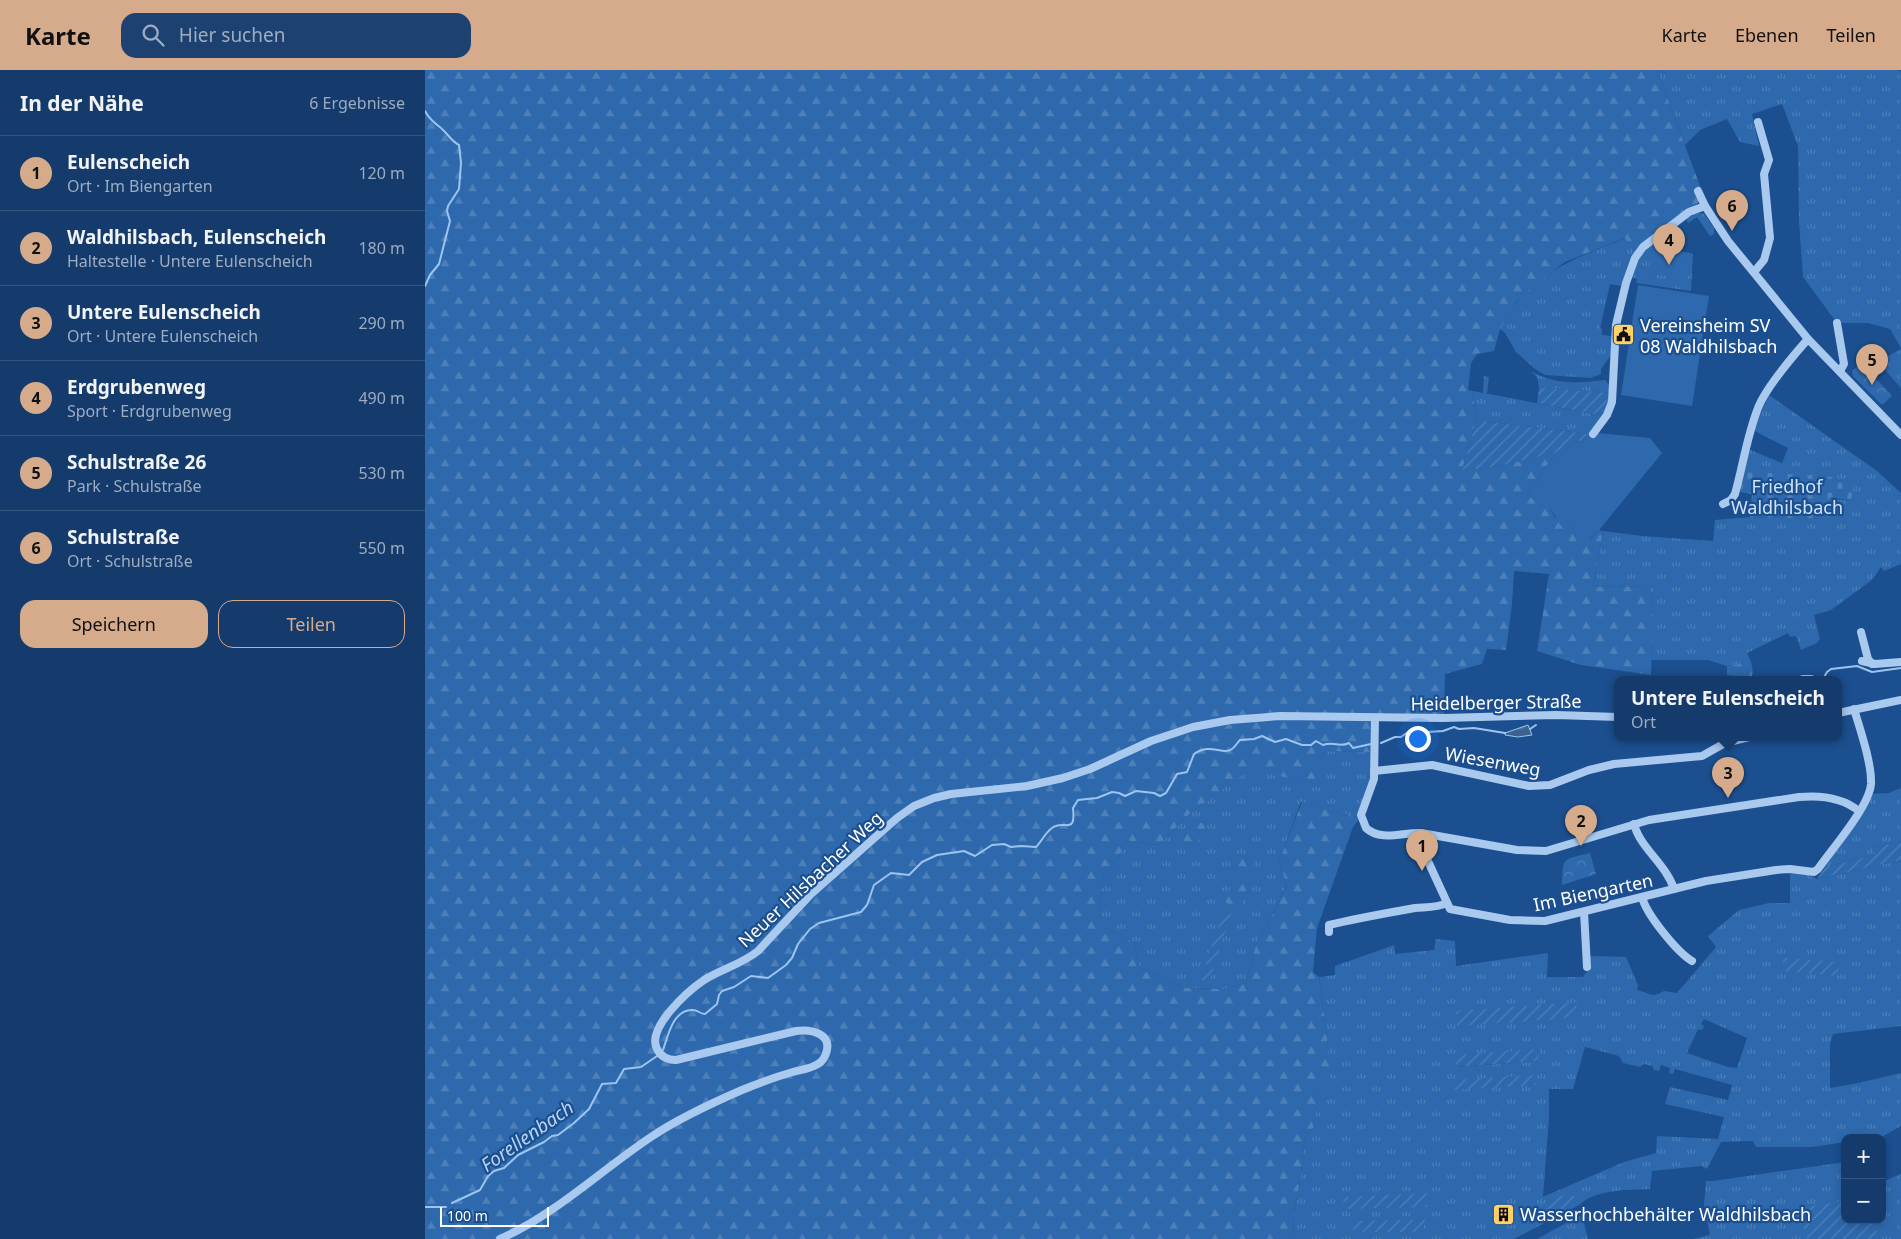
<!DOCTYPE html>
<html lang="de">
<head>
<meta charset="utf-8">
<style>
  body { margin:0; font-family:"Noto Sans",sans-serif; background:#1d4271; color:#f1f3f6 }
  .controls { position:absolute; right:15px; bottom:15px; display:grid; overflow:hidden; border-radius:10px; box-shadow:0 2px 8px #0003 }
  .controls button { width:45px; height:45px; display:grid; place-items:center; padding:0; border:0; border-bottom:1px solid #33557e; background:#143b6b; color:#f1f3f6; font:25px sans-serif }
  .scale { position:absolute; left:15px; bottom:12px; width:109px; box-sizing:border-box; padding-left:5px; border:2px solid #fff; border-top:0; font-size:14px; line-height:18px; white-space:nowrap; color:#fff; -webkit-text-stroke:4px #1b4f8f; paint-order:stroke }
  .you { position:absolute; left:992px; top:668px; width:18px; height:18px; margin:-12px; border:4px solid #fff; border-radius:50%; background:#1a73e8; box-shadow:0 0 0 8px #1a73e833 }
  .badge { display:grid; place-items:center; width:32px; height:32px; border-radius:50%; background:#d6ab8b; color:#111; font-size:16px; font-weight:700 }
  .pin { position:absolute; translate:-50% -41px; filter:drop-shadow(0 1px 2px #0008) }
  .pin::after { content:''; position:absolute; top:26px; width:18px; height:15px; background:inherit; clip-path:polygon(0 0,100% 0,50% 100%) }
  .popup { position:absolute; left:1189px; top:606px; width:228px; height:65px; box-sizing:border-box; display:grid; place-content:center; border-radius:10px; background:#143b6b; filter:drop-shadow(0 1px 4px #0005); font-size:16px; white-space:nowrap; color:#9dadc1 }
  .popup b { font-size:19px; color:#f1f3f6 }
  .popup::after { content:''; position:absolute; left:50%; top:100%; margin-left:-10px; border:10px solid transparent; border-top-color:#143b6b }
  .list { margin:0; padding:0; list-style:none }
  h2 { display:flex; justify-content:space-between; align-items:center; height:65px; margin:0; padding:0 20px; font-size:21px }
  h2 small { font-size:16px; font-weight:400; color:#9dadc1 }
  .list li { display:grid; grid-template-columns:32px 1fr auto; gap:15px; align-items:center; box-sizing:border-box; height:75px; padding:0 20px; border-top:1px solid #33557e }
  .list b { display:block; font-size:19px; white-space:nowrap }
  .list p { margin:0; font-size:16px; white-space:nowrap; color:#9dadc1 }
  .list em { font-size:16px; font-style:normal; color:#9dadc1 }
  .actions { display:flex; gap:10px; padding:15px 20px }
  .actions a { flex:1; padding:11px 0; border:1px solid #d6ab8b; border-radius:15px; text-align:center; font-size:18px; color:#d6ab8b }
  .actions .main { background:#d6ab8b; color:#111 }
  .icon { flex:none; width:28px; height:28px; fill:none; stroke:currentColor; stroke-width:2; stroke-linecap:round; stroke-linejoin:round }
  .map { position:relative; flex:none; width:1476px; height:1169px; overflow:hidden }
  header { display:flex; align-items:center; gap:30px; box-sizing:border-box; height:70px; padding:0 25px; background:#d6ab8b; color:#111 }
  header strong { font-size:24px }
  nav { display:flex; gap:28px; margin-inline-start:auto; font-size:18px }
  .search { width:350px; height:45px; background:#1d4271; display:flex; align-items:center; gap:12px; box-sizing:border-box; padding:0 18px; border-radius:15px; color:#9dadc1; font-size:19px }
  main { display:flex }
  aside { flex:1; background:#143b6b }
  .map>svg:first-child { display:block }
  .grass { fill:url(#grass-tufts); fill-rule:evenodd }
  .forest { fill:url(#forest-firs) }
  .cemetery { fill:url(#cemetery-stones) }
  .park { fill:url(#park-crowns) }
  .garden { fill:url(#garden-furrows) }
  .pitch { fill:#2e69ad }
  .water { fill:url(#water-waves); stroke:#9cc4f0 }
  .lines { fill:none; stroke-linecap:round; stroke-linejoin:round }
  .stream { stroke:#9cc4f0; stroke-width:2 }
  .minor { stroke:#a9c9ee; stroke-width:8 }
  .labels { text-anchor:middle; dominant-baseline:central; stroke-width:4.5; stroke-linejoin:round; paint-order:stroke }
  .poi-label { font-size:18px; fill:#fff; stroke:#1b4f8f; text-anchor:start }
  .park-label { font-size:18px; fill:#cfe3fa; stroke:#1b4f8f }
  .street-label { font-size:18px; fill:#fff; stroke:#1b4f8f }
  .water-label { font-size:19px; font-style:italic; fill:#b5d3f5; stroke:#1b4f8f }
</style>
</head>
<body>
<header>
<strong>Karte</strong>
<div class="search"><svg class="icon" aria-label="search" viewBox="0 0 24 24"><circle cx="10" cy="10" r="6"/><path d="M15 15l6 6"/></svg>Hier suchen</div>
<nav><a>Karte</a><a>Ebenen</a><a>Teilen</a></nav>
</header>
<main>
<aside>
<h2>In der Nähe<small>6 Ergebnisse</small></h2>
<ul class="list">
<li><span class="badge">1</span><div><b>Eulenscheich</b><p>Ort · Im Biengarten</p></div><em>120 m</em></li>
<li><span class="badge">2</span><div><b>Waldhilsbach, Eulenscheich</b><p>Haltestelle · Untere Eulenscheich</p></div><em>180 m</em></li>
<li><span class="badge">3</span><div><b>Untere Eulenscheich</b><p>Ort · Untere Eulenscheich</p></div><em>290 m</em></li>
<li><span class="badge">4</span><div><b>Erdgrubenweg</b><p>Sport · Erdgrubenweg</p></div><em>490 m</em></li>
<li><span class="badge">5</span><div><b>Schulstraße 26</b><p>Park · Schulstraße</p></div><em>530 m</em></li>
<li><span class="badge">6</span><div><b>Schulstraße</b><p>Ort · Schulstraße</p></div><em>550 m</em></li>
</ul>
<div class="actions"><a class="main">Speichern</a><a>Teilen</a></div>
</aside>
<div class="map">
<svg width="1476" height="1169" viewBox="0 0 1476 1169">
  <defs>
    <pattern id="grass-tufts" width="24" height="20" patternUnits="userSpaceOnUse" patternTransform="scale(1.25)"><rect width="24" height="20" fill="#2e69ad"/><path d="M3 7l-1-3M5 7V3M7 7l1-3M15 17l-1-3M17 17v-4M19 17l1-3" fill="none" stroke="#4d80b9"/></pattern>
    <pattern id="forest-firs" width="22" height="20" patternUnits="userSpaceOnUse" patternTransform="scale(1.25)"><rect width="22" height="20" fill="#2e69ad"/><path d="M5 1l3.5 6h-7zM16 11l3.5 6h-7z" fill="#4d80b9"/></pattern>
    <pattern id="cemetery-stones" width="16" height="16" patternUnits="userSpaceOnUse" patternTransform="scale(1.25)"><rect width="16" height="16" fill="#2e69ad"/><path d="M2 7V4a2 2 0 0 1 4 0v3zM10 15v-3a2 2 0 0 1 4 0v3z" fill="#4d80b9"/></pattern>
    <pattern id="park-crowns" width="20" height="18" patternUnits="userSpaceOnUse" patternTransform="scale(1.25)"><rect width="20" height="18" fill="#2e69ad"/><path d="M2 6a3 3 0 1 1 6 0M12 15a3 3 0 1 1 6 0" fill="none" stroke="#4d80b9"/></pattern>
    <pattern id="garden-furrows" width="10" height="10" patternUnits="userSpaceOnUse" patternTransform="scale(1.25)"><rect width="10" height="10" fill="#2e69ad"/><path d="M-1 1l2-2M0 10L10 0M9 11l2-2" fill="none" stroke="#4d80b9"/></pattern>
    <pattern id="water-waves" width="16" height="10" patternUnits="userSpaceOnUse" patternTransform="scale(1.25)"><rect width="16" height="10" fill="#3c6290"/><path d="M0 5q4-4 8 0t8 0" fill="none" stroke="#597aa1"/></pattern>
  </defs>
  <rect width="100%" height="100%" fill="#1b4f8f"/>
  <!-- grass -->
  <g class="grass">
    <path d="M 1232,0 L 1474,0 L 1476,2 L 1476,278 L 1465,259 L 1443,253 L 1412,253 L 1378,207 L 1374,151 L 1373,76 L 1357,34 L 1327,44 L 1334,76 L 1315,72 L 1302,49 L 1275,60 L 1260,75 Z"/>
    <path d="M 1272,143 L 1279,144 L 1289,158 L 1289,164 L 1285,166 L 1272,147 L 1263,153 L 1261,148 Z"/>
    <path d="M 1251,156 L 1254,159 L 1231,174 L 1231,176 L 1268,184 L 1266,221 L 1211,213 L 1212,209 L 1206,207 C 1211,182 1232,171 1251,156 Z"/>
    <path d="M 1201,168 L 1210,182 L 1196,216 L 1185,214 L 1175,258 L 1177,259 L 1177,265 L 1187,266 L 1186,285 L 1176,299 L 1176,304 L 1166,308 L 1120,305 L 1110,299 L 1091,282 L 1080,263 L 1075,259 C 1080,250 1085,240 1091,233 C 1119,198 1161,184 1201,168 Z"/>
    <path d="M 1476,279 L 1476,318 L 1453,292 Z"/>
    <path d="M 1106,301 C 1128,315 1155,313 1180,310 L 1185,316 L 1186,323 L 1114,317 L 1112,307 Z"/>
    <path d="M 1059,306 L 1064,307 L 1062,323 L 1059,323 L 1179,346 L 1165,364 L 1051,350 L 1048,321 L 1058,323 Z"/>
    <path d="M 1344,325 L 1452,401 L 1476,423 L 1476,494 L 1459,501 L 1456,497 L 1447,510 L 1406,540 L 1389,545 L 1395,569 L 1392,573 L 1376,580 L 1371,566 L 1365,567 L 1363,563 L 1322,583 L 1326,592 L 1302,596 L 1283,590 L 1226,590 L 1228,516 L 1168,517 L 1178,461 L 1217,466 L 1288,471 L 1290,450 L 1325,447 L 1401,449 L 1404,447 L 1405,427 L 1411,429 L 1426,431 L 1317,401 L 1323,379 L 1357,393 L 1363,378 L 1328,360 Z"/>
    <path d="M 899,681 L 946,682 L 949,701 L 935,748 L 876,732 L 854,791 L 862,814 L 845,850 L 831,874 L 821,913 L 800,919 L 758,918 L 714,897 L 710,873 L 679,857 L 674,843 L 679,804 L 694,788 L 699,770 L 734,775 L 762,746 L 824,699 L 888,713 Z"/>
    <path d="M 1476,718 L 1476,771 L 1449,778 L 1450,785 L 1400,797 L 1436,746 L 1446,724 L 1464,723 Z"/>
    <path d="M 1476,790 L 1476,956 L 1408,964 L 1405,974 L 1405,1018 L 1433,1013 L 1476,1003 L 1476,1056 L 1455,1068 L 1420,1068 L 1420,1072 L 1387,1077 L 1331,1077 L 1328,1071 L 1296,1072 L 1282,1099 L 1276,1096 L 1227,1101 L 1225,1119 C 1203,1120 1171,1119 1154,1135 L 1089,1169 L 868,1169 L 869,1142 L 875,1111 L 880,1067 L 888,1057 L 903,976 L 894,907 L 910,905 L 910,896 L 969,875 L 970,884 L 1009,880 L 1011,869 L 1030,871 L 1031,896 L 1123,883 L 1122,907 L 1158,907 L 1164,898 L 1165,886 L 1201,887 L 1213,915 L 1212,920 C 1227,924 1226,928 1239,921 L 1252,923 L 1291,877 L 1283,866 L 1314,840 L 1344,833 L 1365,833 L 1365,804 L 1375,801 L 1392,809 ZM 1279,949 L 1322,968 L 1312,998 L 1303,997 L 1262,983 L 1273,959 L 1277,960 L 1279,956 L 1276,954 ZM 1160,977 L 1194,986 L 1198,993 L 1215,997 L 1219,994 L 1227,996 L 1229,1000 L 1234,1001 L 1236,995 L 1245,998 L 1244,1003 L 1248,1004 L 1250,999 L 1307,1015 L 1303,1030 L 1245,1017 L 1240,1034 L 1299,1047 L 1293,1069 L 1232,1066 L 1231,1083 L 1199,1092 L 1120,1126 L 1118,1126 L 1124,1048 L 1124,1019 L 1148,1019 ZM 1031,985 L 1113,991 L 1032,997 Z"/>
    <path d="M 1420,1092 L 1420,1150 L 1457,1150 L 1457,1112 L 1476,1104 L 1476,1169 L 1268,1169 L 1285,1165 L 1279,1135 L 1281,1111 L 1288,1111 Z"/>
    <path d="M 1157,1145 L 1163,1169 L 1112,1169 L 1154,1146 Z"/>
  </g>
  <!-- forest -->
  <g class="forest">
    <path d="M 0,0 L 1232,0 L 1275,116 L 1273,133 L 1232,162 L 1210,182 L 1200,168 L 1140,192 L 1112,213 L 1091,232 L 1075,259 L 1069,281 L 1052,284 L 1046,293 L 1043,320 L 1048,321 L 1051,350 L 1037,401 L 1075,396 L 1131,382 L 1102,425 L 1124,436 L 1130,448 L 1145,455 L 1166,469 L 1174,460 L 1178,461 L 1168,517 L 1228,516 L 1226,605 L 1156,595 L 1112,581 L 1124,504 L 1089,501 L 1087,534 L 1081,580 L 1062,579 L 1057,594 L 1020,604 L 1019,652 L 954,651 L 946,664 L 946,682 L 899,681 L 889,713 L 824,700 L 762,746 L 734,775 L 699,770 L 694,788 L 679,804 L 674,843 L 680,857 L 710,873 L 714,897 L 758,918 L 800,919 L 821,913 L 831,874 L 845,850 L 862,815 L 854,791 L 877,732 L 935,748 L 928,757 L 892,858 L 888,902 L 894,907 L 903,976 L 905,1008 L 895,1020 L 888,1058 L 880,1067 L 875,1111 L 869,1142 L 868,1169 L 0,1169 Z"/>
    <path d="M 1326,592 L 1328,602 L 1326,609 L 1302,605 L 1302,596 Z"/>
    <path d="M 772,751 L 779,754 L 782,760 C 778,767 770,775 762,776 L 756,767 L 756,763 L 765,752 Z"/>
    <path d="M 817,787 L 830,790 L 816,837 L 804,836 L 800,831 L 808,811 L 812,793 Z"/>
  </g>
  <!-- cemetery -->
  <path class="cemetery" d="M 1317,401 L 1408,407 L 1428,418 L 1426,431 L 1405,427 L 1404,447 L 1401,449 L 1325,447 L 1327,424 L 1315,422 Z"/>
  <!-- park -->
  <g class="park">
    <path d="M 1434,295 L 1445,303 L 1465,323 L 1467,326 L 1457,335 L 1428,306 L 1427,301 Z"/>
    <path d="M 1165,783 L 1171,804 L 1137,815 C 1138,786 1137,790 1165,783 Z"/>
  </g>
  <!-- garden -->
  <g class="garden">
    <path d="M 1114,317 L 1186,323 L 1179,346 L 1112,333 Z"/>
    <path d="M 1051,350 L 1165,364 L 1157,373 L 1153,370 L 1141,380 L 1075,396 L 1037,401 Z"/>
    <path d="M 1476,771 L 1476,790 L 1392,809 L 1400,797 L 1450,785 L 1449,778 Z"/>
    <path d="M 798,840 L 806,843 L 784,913 L 776,910 Z"/>
    <path d="M 1359,888 L 1415,892 L 1412,906 L 1358,901 L 1359,895 L 1357,894 Z"/>
    <path d="M 1153,932 L 1147,948 L 1032,956 L 1031,941 Z"/>
    <path d="M 1115,979 L 1113,991 L 1031,997 L 1031,985 Z"/>
    <path d="M 1111,1005 L 1111,1015 L 1028,1020 L 1030,1010 Z"/>
    <path d="M 1147,1121 L 1152,1133 L 1122,1149 L 1114,1136 Z"/>
    <path d="M 1004,1123 L 1002,1137 L 921,1139 L 917,1127 Z"/>
    <path d="M 1420,1131 L 1420,1150 L 1448,1150 L 1454,1169 L 1382,1169 L 1373,1138 Z"/>
    <path d="M 1000,1150 L 998,1162 L 928,1162 L 927,1151 Z"/>
  </g>
  <!-- pitch -->
  <g class="pitch">
    <path d="M 1227,179 L 1266,186 L 1262,210 L 1223,203 Z"/>
    <path d="M 1213,215 L 1284,226 L 1267,336 L 1196,325 Z"/>
    <path d="M 1172,363 L 1225,368 L 1237,383 L 1174,460 L 1164,470 L 1145,455 L 1135,455 L 1124,436 L 1117,435 L 1102,425 L 1131,382 L 1141,380 L 1153,370 L 1157,373 L 1163,366 Z"/>
  </g>
  <!-- water -->
  <path class="water" d="M 1103,655 L 1107,665 L 1093,667 L 1080,665 L 1080,663 Z"/>
  <g class="lines">
    <!-- stream -->
    <g class="stream">
      <path d="M 0,41 C 4,49 9,53 16,58 C 23,64 26,71 34,75 L 36,93 L 34,119 L 23,136 L 22,141 L 25,151 L 14,194 L 5,205 L 0,216"/>
      <path d="M 1398,609 L 1402,602 L 1406,599 L 1432,596 L 1447,602 L 1476,598"/>
      <path d="M 1105,659 L 1111,655"/>
      <path d="M 956,673 L 970,667 L 976,667 L 987,659 L 996,658 L 1003,662 L 1018,661 L 1029,657 L 1034,659 L 1049,658 L 1080,663"/>
      <path d="M 238,980 C 243,966 248,939 268,940 C 273,940 275,944 280,944 L 292,934 L 294,925 L 297,921 L 309,917 L 326,906 L 343,908 L 361,895 L 367,888 L 373,874 L 385,859 L 394,853 L 436,842 L 442,835 L 449,815 L 466,803 L 484,805 L 497,792 L 512,785 L 539,781 L 550,786 L 567,775 L 579,774 L 586,777 L 596,776 L 611,777 C 617,771 620,763 627,758 C 639,749 651,766 648,738 L 653,730 L 672,728 L 687,722 L 694,723 L 700,726 L 711,721 L 729,723 L 735,726 L 741,723 L 752,704 L 762,702 L 769,684 C 786,672 797,686 807,679 C 810,677 812,673 815,670 L 829,669 L 837,666 L 850,672 L 861,669 L 877,675 L 886,675 L 891,671 L 898,675 C 909,671 914,678 924,673 L 928,678 L 946,674"/>
      <path d="M 27,1133 L 55,1120 L 63,1106 L 69,1101 L 79,1098 L 93,1085 L 119,1072 L 127,1066 L 133,1065 L 149,1053 L 164,1039 L 177,1014 L 191,1013 L 199,999 L 216,997 L 232,986"/>
      <path d="M 0,1137 L 21,1137"/>
    </g>
    <!-- minor -->
    <g class="minor">
      <path d="M 1273,121 L 1280,136 L 1303,171 L 1383,269 L 1476,365"/>
      <path d="M 1329,202 L 1339,190 L 1345,168 L 1339,104 L 1344,90 L 1333,52"/>
      <path d="M 1412,253 L 1419,294 L 1415,301"/>
      <path d="M 1168,364 L 1182,345 L 1187,332 L 1191,255 L 1201,213 L 1210,188 L 1218,177 L 1264,142 L 1280,136"/>
      <path d="M 1298,434 L 1306,430 L 1310,424 C 1318,395 1322,366 1333,338 C 1341,317 1368,286 1383,269"/>
      <path d="M 1436,562 L 1443,589 L 1447,594"/>
      <path d="M 1437,591 L 1450,594 L 1476,592"/>
      <path d="M 1378,609 L 1386,609"/>
      <path d="M 1413,643 L 1476,630"/>
      <path d="M 950,648 L 949,709 L 936,745 L 941,758 C 956,772 978,762 996,763 L 1092,780 L 1121,781 L 1224,750 L 1374,727 C 1395,725 1418,728 1434,741"/>
      <path d="M 949,701 L 1007,695 L 1104,716 L 1125,715 L 1164,700 L 1189,694 L 1277,686 L 1300,673 L 1324,667"/>
      <path d="M 1209,754 C 1215,778 1241,794 1249,819"/>
      <path d="M 996,763 L 996,776 L 1025,839 L 1085,850 L 1120,851 L 1281,811 L 1351,800 L 1365,799 L 1389,802 L 1393,799 C 1407,779 1444,737 1446,714 C 1447,694 1435,659 1429,639"/>
      <path d="M 1217,827 C 1221,844 1252,882 1267,891"/>
      <path d="M 1159,842 L 1162,897"/>
      <path d="M 904,862 L 904,855 C 933,848 962,843 990,838 C 1001,837 1012,838 1022,833"/>
      <path d="M 75,1169 C 131,1144 175,1101 226,1067 C 254,1048 287,1033 317,1020 C 334,1013 350,1007 368,1002 C 375,1000 383,999 389,996 C 394,994 398,991 400,986 C 410,964 387,959 371,961 L 251,990 C 243,990 236,987 232,979 C 221,958 263,921 279,910 C 297,899 317,894 333,881 L 386,824 L 472,748 L 489,736 L 509,728 L 526,724 L 602,716 L 638,708 L 665,699 L 726,671 L 768,657 L 805,650 L 855,646 L 1018,648 L 1131,645 L 1193,647"/>
    </g>
  </g>
  <!-- icons -->
  <defs>
    <symbol id="civic-square" viewBox="-11 -11 22 22"><rect x="-9" y="-9" width="18" height="18" rx="4" fill="#ffd166" stroke="#1b4f8f"/><path d="M-.6-6.5H3V-4.5H.6V-3L4-1V1h2V6H-6V1h2V-1L-.6-3ZM-1.2 2.5V6h2.4V2.5Z" fill="#111"/></symbol>
    <symbol id="building-square" viewBox="-11 -11 22 22"><rect x="-9" y="-9" width="18" height="18" rx="4" fill="#ffd166" stroke="#1b4f8f"/><path d="M-4-6H4V6H1V3H-1V6H-4ZM-2.5-4.3h1.7v1.8h-1.7ZM.8-4.3h1.7v1.8H.8ZM-2.5-1h1.7V.8h-1.7ZM.8-1h1.7V.8H.8Z" fill="#111"/></symbol>
  </defs>
  <g fill-rule="evenodd">
    <use href="#civic-square" x="1186" y="252" width="25" height="25"/>
    <use href="#building-square" x="1066" y="1132" width="25" height="25"/>
  </g>
  <g class="labels">
    <!-- poi labels -->
    <g class="poi-label">
      <text x="1215" y="255">Vereinsheim SV<tspan x="1215" dy="21">08 Waldhilsbach</tspan></text>
      <text x="1095" y="1144">Wasserhochbehälter Waldhilsbach</text>
    </g>
    <!-- park labels -->
    <g class="park-label">
      <text x="1362" y="416">Friedhof<tspan x="1362" dy="21">Waldhilsbach</tspan></text>
    </g>
    <!-- street labels -->
    <g class="street-label">
      <text transform="translate(1071 632) rotate(-1)">Heidelberger Straße</text>
      <text transform="translate(1068 691) rotate(10)">Wiesenweg</text>
      <text transform="translate(385 809) rotate(-43)">Neuer Hilsbacher Weg</text>
      <text transform="translate(1168 822) rotate(-12)">Im Biengarten</text>
    </g>
    <!-- water labels -->
    <g class="water-label">
      <text transform="translate(102 1066) rotate(-35)">Forellenbach</text>
    </g>
  </g>
</svg>
<div class="controls">
<button>+</button>
<button>−</button>
</div>
<div class="scale">100 m</div>
<div class="you"></div>
<div class="pin badge" style="left:997px;top:801px">1</div>
<div class="pin badge" style="left:1156px;top:776px">2</div>
<div class="pin badge" style="left:1303px;top:728px">3</div>
<div class="popup"><b>Untere Eulenscheich</b>Ort</div>
<div class="pin badge" style="left:1244px;top:195px">4</div>
<div class="pin badge" style="left:1447px;top:315px">5</div>
<div class="pin badge" style="left:1307px;top:161px">6</div>
</div>
</main>
</body>
</html>
